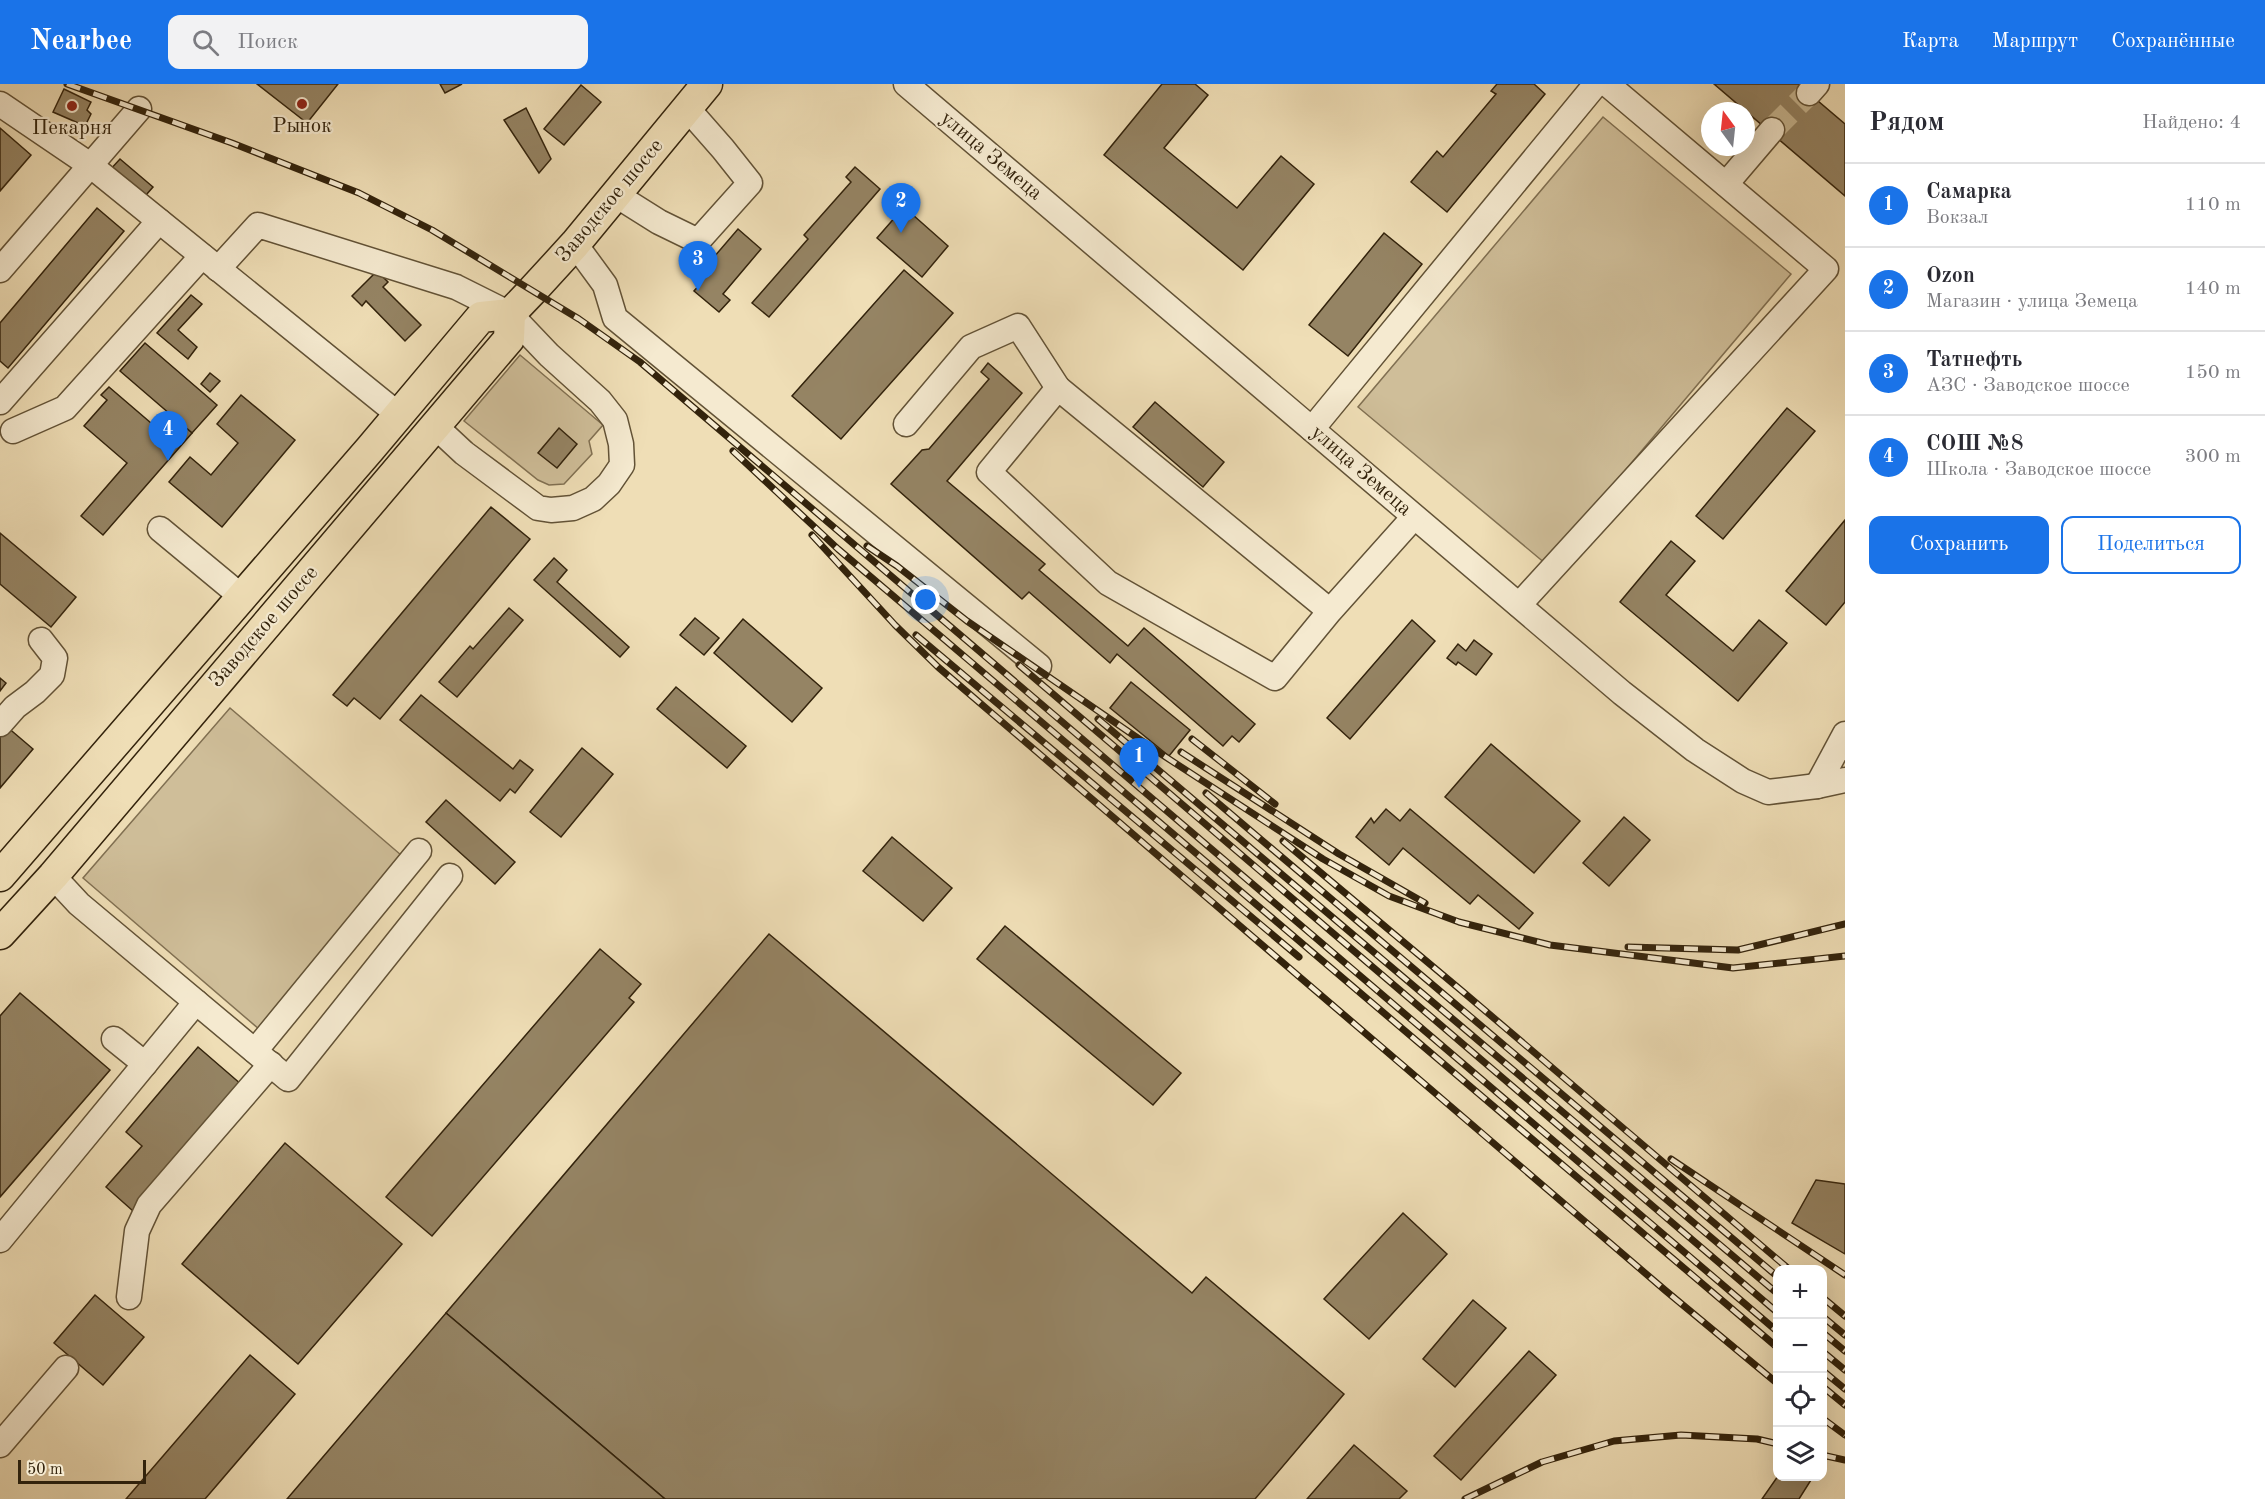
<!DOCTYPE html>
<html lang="ru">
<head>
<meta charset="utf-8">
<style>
  body { margin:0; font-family:"Old Standard TT",serif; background:#f2f2f3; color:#2b2b33 }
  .controls { position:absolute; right:18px; bottom:18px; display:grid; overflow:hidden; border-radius:12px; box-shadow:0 6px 24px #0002 }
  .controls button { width:54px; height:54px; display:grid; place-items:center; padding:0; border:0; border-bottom:2px solid #e1e1e2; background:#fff; color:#2b2b33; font:30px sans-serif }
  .compass { position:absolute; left:1701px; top:18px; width:54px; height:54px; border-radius:50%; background:#fff; box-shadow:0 6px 24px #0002; rotate:345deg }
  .scale { position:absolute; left:18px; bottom:15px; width:128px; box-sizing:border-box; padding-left:6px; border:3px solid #33230c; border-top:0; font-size:16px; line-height:21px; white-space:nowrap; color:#33230c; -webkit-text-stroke:4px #f5ead0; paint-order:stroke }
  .you { position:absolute; left:926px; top:516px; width:21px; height:21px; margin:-15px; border:4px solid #fff; border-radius:50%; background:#1a73e8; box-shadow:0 0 0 9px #1a73e833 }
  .badge { display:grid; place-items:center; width:39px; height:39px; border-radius:50%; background:#1a73e8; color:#fff; font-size:20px; font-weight:700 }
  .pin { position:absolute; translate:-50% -50px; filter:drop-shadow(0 2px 3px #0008) }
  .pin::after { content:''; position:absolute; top:32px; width:21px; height:18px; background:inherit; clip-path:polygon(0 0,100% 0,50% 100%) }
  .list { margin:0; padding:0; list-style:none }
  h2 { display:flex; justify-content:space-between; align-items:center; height:78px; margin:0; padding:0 24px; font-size:26px }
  h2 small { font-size:20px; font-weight:400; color:#7c7c81 }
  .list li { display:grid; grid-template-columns:39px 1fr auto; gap:18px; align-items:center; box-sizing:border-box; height:84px; padding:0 24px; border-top:2px solid #e1e1e2 }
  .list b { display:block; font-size:22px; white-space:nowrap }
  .list p { margin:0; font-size:20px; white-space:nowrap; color:#7c7c81 }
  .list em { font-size:20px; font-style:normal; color:#7c7c81 }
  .actions { display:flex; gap:12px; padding:18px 24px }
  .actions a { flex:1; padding:14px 0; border:2px solid #1a73e8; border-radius:12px; text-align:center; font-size:21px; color:#1a73e8 }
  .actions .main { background:#1a73e8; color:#fff }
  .icon { flex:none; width:33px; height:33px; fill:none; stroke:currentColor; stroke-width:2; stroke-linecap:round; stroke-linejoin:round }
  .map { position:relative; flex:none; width:1845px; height:1415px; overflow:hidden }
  header { display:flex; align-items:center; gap:36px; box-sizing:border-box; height:84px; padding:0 30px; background:#1a73e8; color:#fff }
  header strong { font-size:28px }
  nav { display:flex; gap:33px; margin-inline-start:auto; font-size:21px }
  .search { width:420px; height:54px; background:#f2f2f3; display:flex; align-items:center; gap:15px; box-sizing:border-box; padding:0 21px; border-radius:12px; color:#7c7c81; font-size:22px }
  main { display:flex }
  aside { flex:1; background:#fff }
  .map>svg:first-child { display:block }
  .green { fill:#cfbe99; stroke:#817052; stroke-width:1.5 }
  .building { fill:#958464; stroke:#33230c; stroke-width:1.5 }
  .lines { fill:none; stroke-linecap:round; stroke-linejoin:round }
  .minor-tunnel { stroke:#c9b994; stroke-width:24; stroke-dasharray:24 12; stroke-linecap:butt }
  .minor-casing { stroke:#625236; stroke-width:27 }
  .major-casing { stroke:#33230c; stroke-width:33 }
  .minor { stroke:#f5ead0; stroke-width:24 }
  .major { stroke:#efdeb6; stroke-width:30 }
  .rail-casing { stroke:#33230c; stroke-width:7 }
  .rail { stroke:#f5ead0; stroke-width:4.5; stroke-dasharray:14; stroke-linecap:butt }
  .poi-dot { fill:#8f2418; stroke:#f5ead0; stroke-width:2 }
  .labels { text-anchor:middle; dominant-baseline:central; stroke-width:4.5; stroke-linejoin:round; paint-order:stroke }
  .poi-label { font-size:21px; fill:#33230c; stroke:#f5ead0 }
  .street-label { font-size:21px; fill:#33230c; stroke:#f5ead0 }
</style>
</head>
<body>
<header>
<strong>Nearbee</strong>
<div class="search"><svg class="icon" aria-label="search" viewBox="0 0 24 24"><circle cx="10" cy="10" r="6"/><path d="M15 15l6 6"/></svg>Поиск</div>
<nav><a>Карта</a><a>Маршрут</a><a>Сохранённые</a></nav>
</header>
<main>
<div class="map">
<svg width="1845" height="1415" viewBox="0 0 1845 1415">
  <rect width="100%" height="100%" fill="#efdeb6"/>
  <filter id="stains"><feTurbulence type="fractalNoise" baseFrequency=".00333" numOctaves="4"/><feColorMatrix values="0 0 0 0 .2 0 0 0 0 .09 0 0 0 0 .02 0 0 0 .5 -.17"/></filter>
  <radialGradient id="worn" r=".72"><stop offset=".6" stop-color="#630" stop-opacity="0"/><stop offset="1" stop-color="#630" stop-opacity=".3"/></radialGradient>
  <!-- green -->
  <g class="green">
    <path d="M 1603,33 L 1791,190 L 1546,480 L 1358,323 Z"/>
    <path d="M 520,271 L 603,341 L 589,357 L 592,370 L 564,400 L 549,401 L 538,396 L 464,337 Z"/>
    <path d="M 230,624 L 401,771 L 260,946 L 83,794 Z"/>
  </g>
  <!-- building -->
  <g class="building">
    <path d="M 257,0 L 338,0 L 307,39 Z"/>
    <path d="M 440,0 L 462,0 L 445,9 Z"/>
    <path d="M 1162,0 L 1195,0 L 1208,11 L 1164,64 L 1237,124 L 1281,72 L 1314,100 L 1243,186 L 1104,71 Z"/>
    <path d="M 1497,0 L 1534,0 L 1545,10 L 1447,128 L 1411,98 L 1437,67 L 1443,73 L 1496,10 L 1491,7 Z"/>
    <path d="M 1714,0 L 1798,0 L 1845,40 L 1845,112 Z"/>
    <path d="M 581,1 L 601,18 L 564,61 L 544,45 Z"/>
    <path d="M 64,5 L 91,18 L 87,26 L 91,30 L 85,42 L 53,28 Z"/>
    <path d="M 526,24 L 551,75 L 539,89 L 504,36 Z"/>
    <path d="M 0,44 L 31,71 L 0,107 Z"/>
    <path d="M 120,75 L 153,103 L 146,111 L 108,88 Z"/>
    <path d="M 855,83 L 880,105 L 769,233 L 752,219 L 808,155 L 804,151 L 851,98 L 846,93 Z"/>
    <path d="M 904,123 L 948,162 L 922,193 L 877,154 Z"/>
    <path d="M 97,124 L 124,147 L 8,284 L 0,277 L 0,239 Z"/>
    <path d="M 738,145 L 761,165 L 723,210 L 730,216 L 719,228 L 694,207 L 702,198 L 696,194 Z"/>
    <path d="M 1384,149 L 1422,180 L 1348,272 L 1309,241 Z"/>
    <path d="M 904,186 L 953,229 L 841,355 L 792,312 Z"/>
    <path d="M 377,187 L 388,198 L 383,203 L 421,241 L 405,257 L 366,217 L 362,222 L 352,212 Z"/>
    <path d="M 191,211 L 202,220 L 178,246 L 197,263 L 188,275 L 157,249 Z"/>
    <path d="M 145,259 L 217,321 L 192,349 L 120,287 Z"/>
    <path d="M 988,279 L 1022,309 L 947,397 L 1045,480 L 1039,486 L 1128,562 L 1144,544 L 1255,640 L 1239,658 L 1232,652 L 1223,662 L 1117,570 L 1110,579 L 1029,508 L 1022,515 L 891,400 L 922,366 L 929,365 L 989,295 L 981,288 Z"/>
    <path d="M 210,289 L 220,297 L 210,308 L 201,300 Z"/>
    <path d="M 109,303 L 172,357 L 185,343 L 192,349 L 103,451 L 81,432 L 127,379 L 84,342 L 107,316 L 101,311 Z"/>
    <path d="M 241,311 L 295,356 L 222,443 L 169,398 L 190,373 L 211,391 L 238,359 L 217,340 Z"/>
    <path d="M 1155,318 L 1224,378 L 1203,403 L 1133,343 Z"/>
    <path d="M 1787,324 L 1815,347 L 1723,455 L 1696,432 Z"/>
    <path d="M 559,344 L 577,360 L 557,384 L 538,369 Z"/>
    <path d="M 491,423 L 530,455 L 380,635 L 354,614 L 347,622 L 333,611 Z"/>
    <path d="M 1845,436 L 1845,518 L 1826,541 L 1786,507 Z"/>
    <path d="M 0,449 L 76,513 L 51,543 L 0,500 Z"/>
    <path d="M 1671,457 L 1695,477 L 1666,511 L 1733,567 L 1759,536 L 1787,559 L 1738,617 L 1620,518 Z"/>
    <path d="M 554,474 L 567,486 L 557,498 L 629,563 L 620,573 L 534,496 Z"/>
    <path d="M 509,524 L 523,536 L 457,613 L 439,598 L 470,562 L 473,565 Z"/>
    <path d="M 695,534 L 719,554 L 704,571 L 680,551 Z"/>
    <path d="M 743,535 L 822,604 L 792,638 L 714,569 Z"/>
    <path d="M 1412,536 L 1435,557 L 1350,655 L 1327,634 Z"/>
    <path d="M 1474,556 L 1492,570 L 1476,591 L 1458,578 L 1456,581 L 1447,574 L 1458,560 L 1466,567 Z"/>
    <path d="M 0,594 L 6,599 L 0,607 Z"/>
    <path d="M 1131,598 L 1190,646 L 1169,672 L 1110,624 Z"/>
    <path d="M 676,603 L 746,662 L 727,684 L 657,625 Z"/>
    <path d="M 421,611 L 513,685 L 520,676 L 533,686 L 515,709 L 510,705 L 500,717 L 400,636 Z"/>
    <path d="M 6,642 L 33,665 L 0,704 L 0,648 Z"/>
    <path d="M 1491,660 L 1580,737 L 1534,789 L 1445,713 Z"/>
    <path d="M 582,664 L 613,690 L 561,753 L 530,728 Z"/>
    <path d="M 446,716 L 515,778 L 495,800 L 426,738 Z"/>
    <path d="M 1386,725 L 1400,737 L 1410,725 L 1533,829 L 1519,845 L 1478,811 L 1470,820 L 1403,764 L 1389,781 L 1356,753 L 1371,734 L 1374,739 Z"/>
    <path d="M 1624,733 L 1650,756 L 1609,802 L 1583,779 Z"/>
    <path d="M 892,753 L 952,804 L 923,837 L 863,787 Z"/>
    <path d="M 1005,842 L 1181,989 L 1153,1021 L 977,875 Z"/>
    <path d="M 769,850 L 1192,1209 L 1206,1193 L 1344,1310 L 1255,1415 L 665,1415 L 446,1229 Z"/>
    <path d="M 600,865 L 641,900 L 629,914 L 634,918 L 432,1152 L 386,1113 Z"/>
    <path d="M 20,909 L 110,986 L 0,1113 L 0,932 Z"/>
    <path d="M 198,963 L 242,1001 L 133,1127 L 106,1103 L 142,1062 L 126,1048 Z"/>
    <path d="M 285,1059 L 402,1160 L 298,1280 L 182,1180 Z"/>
    <path d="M 1816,1096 L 1845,1100 L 1845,1170 L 1792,1139 Z"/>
    <path d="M 1403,1129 L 1447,1170 L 1369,1255 L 1324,1215 Z"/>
    <path d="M 95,1211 L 144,1253 L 103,1301 L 54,1259 Z"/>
    <path d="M 1473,1216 L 1506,1244 L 1455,1303 L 1423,1275 Z"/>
    <path d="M 446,1229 L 665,1415 L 287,1415 Z"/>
    <path d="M 1529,1267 L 1556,1291 L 1461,1396 L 1434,1372 Z"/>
    <path d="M 250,1271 L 295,1310 L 205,1415 L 126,1415 Z"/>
    <path d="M 1354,1361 L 1407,1407 L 1399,1415 L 1307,1415 Z"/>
    <path d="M 1778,1392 L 1805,1392 L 1811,1396 L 1799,1415 L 1762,1415 Z"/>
  </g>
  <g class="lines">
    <!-- minor-tunnel -->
    <path class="minor-tunnel" d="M 1772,46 L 1809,9"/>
    <defs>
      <g id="minor">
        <path d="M 906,0 L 1622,609 L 1695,666 L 1743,697 L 1768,708 L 1817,702 L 1845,696"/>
        <path d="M 1809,9 L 1817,0"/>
        <path d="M 0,20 L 90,81 L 399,331"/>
        <path d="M 1726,100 L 1772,46"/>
        <path d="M 616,111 L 659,138 L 698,157 L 750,99 L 723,65 L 687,24"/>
        <path d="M 575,160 L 605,201 L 615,234 L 1039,582"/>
        <path d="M 218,185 L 258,141 L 456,203 L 510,230 L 549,271 L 600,317 L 615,336 L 621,360 L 622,381 L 609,400 L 593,415 L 573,424 L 551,426 L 538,424 L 464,369 L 435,342"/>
        <path d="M 0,186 L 139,25"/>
        <path d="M 0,318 L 159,137"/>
        <path d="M 906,340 L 971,263 L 1018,242 L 1058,304"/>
        <path d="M 1312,345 L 1596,0"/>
        <path d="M 13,347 L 65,324 L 202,172"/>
        <path d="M 160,445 L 242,513"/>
        <path d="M 1519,521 L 1826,185 L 1607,0"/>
        <path d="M 1330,527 L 1058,304 L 989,388 L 1108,499 L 1275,594 L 1330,527 L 1414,433"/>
        <path d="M 0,640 L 15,623 L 35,608 L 52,591 L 55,574 L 41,556"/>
        <path d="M 1817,702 L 1845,650"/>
        <path d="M 53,792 L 79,820 L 288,995 L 450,792"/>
        <path d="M 114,955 L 145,980"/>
        <path d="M 255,967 L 419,767"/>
        <path d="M 0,1156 L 196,918"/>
        <path d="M 129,1213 L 137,1147 L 149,1121 L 271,980"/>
        <path d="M 0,1361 L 66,1284"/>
      </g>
      <g id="major">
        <path d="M 0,792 L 370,365 L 481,233 L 510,230 L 532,207 L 575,160 L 707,0"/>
        <path d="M 0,850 L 53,792 L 509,255 L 510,230"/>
      </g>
    </defs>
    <!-- minor casing -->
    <use href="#minor" class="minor-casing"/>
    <!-- major casing -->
    <use href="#major" class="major-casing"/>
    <!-- minor -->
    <use href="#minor" class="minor"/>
    <!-- major -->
    <use href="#major" class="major"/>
    <defs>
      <g id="rail">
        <path d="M 67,0 L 232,59 L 359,109 L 432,146 L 579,235 L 640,278 L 1778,1248"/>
        <path d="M 733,367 L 838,465 L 1778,1264"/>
        <path d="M 812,451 L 895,541 L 938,583 L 1666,1207 L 1778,1300"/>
        <path d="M 867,462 L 897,482 L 967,537 L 1158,668 L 1323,775 L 1389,812 L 1459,838 L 1550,861 L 1733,884 L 1845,872"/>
        <path d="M 916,551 L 1299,873"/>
        <path d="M 1019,581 L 1778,1229"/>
        <path d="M 1098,635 L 1778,1210"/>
        <path d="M 1192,655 L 1275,720"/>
        <path d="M 1181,668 L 1339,770 L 1425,819"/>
        <path d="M 1206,709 L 1778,1193"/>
        <path d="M 1283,757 L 1462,907 L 1790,1186"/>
        <path d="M 1628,863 L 1738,866 L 1845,840"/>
        <path d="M 1671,1075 L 1845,1191"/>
        <path d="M 1822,1213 L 1845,1232"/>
        <path d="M 1822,1232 L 1845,1251"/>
        <path d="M 1822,1248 L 1845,1267"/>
        <path d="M 1822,1267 L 1845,1286"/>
        <path d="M 1822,1286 L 1845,1305"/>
        <path d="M 1822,1302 L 1845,1321"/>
        <path d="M 1822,1334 L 1845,1351"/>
        <path d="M 1822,1371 L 1845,1376"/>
        <path d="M 1465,1415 L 1542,1378 L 1614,1357 L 1681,1351 L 1757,1355 L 1778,1360"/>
      </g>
    </defs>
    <!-- rail casing -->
    <use href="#rail" class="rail-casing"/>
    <!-- rail -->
    <use href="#rail" class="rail"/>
  </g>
  <!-- markers -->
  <g class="poi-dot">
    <circle cx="302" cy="20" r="6"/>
    <circle cx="72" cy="22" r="6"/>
  </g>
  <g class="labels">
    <!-- poi labels -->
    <g class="poi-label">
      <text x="302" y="42">Рынок</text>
      <text x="72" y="44">Пекарня</text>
    </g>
    <!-- street labels -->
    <g class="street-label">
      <text transform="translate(991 72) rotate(40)">улица Земеца</text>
      <text transform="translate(610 117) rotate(-50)">Заводское шоссе</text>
      <text transform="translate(1361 387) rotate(41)">улица Земеца</text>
      <text transform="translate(264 543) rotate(-49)">Заводское шоссе</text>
    </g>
  </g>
  <rect width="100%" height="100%" filter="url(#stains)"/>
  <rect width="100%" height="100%" fill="url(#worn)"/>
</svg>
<div class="controls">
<button>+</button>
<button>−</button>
<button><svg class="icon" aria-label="locate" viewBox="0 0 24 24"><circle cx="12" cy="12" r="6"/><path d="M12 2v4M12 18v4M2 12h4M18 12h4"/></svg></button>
<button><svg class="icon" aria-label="layers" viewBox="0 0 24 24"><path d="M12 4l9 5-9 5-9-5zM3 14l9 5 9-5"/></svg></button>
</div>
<svg class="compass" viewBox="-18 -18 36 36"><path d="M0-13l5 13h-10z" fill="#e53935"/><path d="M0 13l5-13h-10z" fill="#7c7c81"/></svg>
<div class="scale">50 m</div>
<div class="you"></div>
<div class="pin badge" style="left:1139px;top:704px">1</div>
<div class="pin badge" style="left:901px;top:149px">2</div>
<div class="pin badge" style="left:698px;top:207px">3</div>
<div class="pin badge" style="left:168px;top:377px">4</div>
</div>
<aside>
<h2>Рядом<small>Найдено: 4</small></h2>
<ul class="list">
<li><span class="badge">1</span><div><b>Самарка</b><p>Вокзал</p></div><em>110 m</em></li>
<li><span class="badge">2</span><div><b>Ozon</b><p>Магазин · улица Земеца</p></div><em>140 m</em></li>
<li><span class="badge">3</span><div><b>Татнефть</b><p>АЗС · Заводское шоссе</p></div><em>150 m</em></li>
<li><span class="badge">4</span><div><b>СОШ №8</b><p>Школа · Заводское шоссе</p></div><em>300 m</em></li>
</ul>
<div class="actions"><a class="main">Сохранить</a><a>Поделиться</a></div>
</aside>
</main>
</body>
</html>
